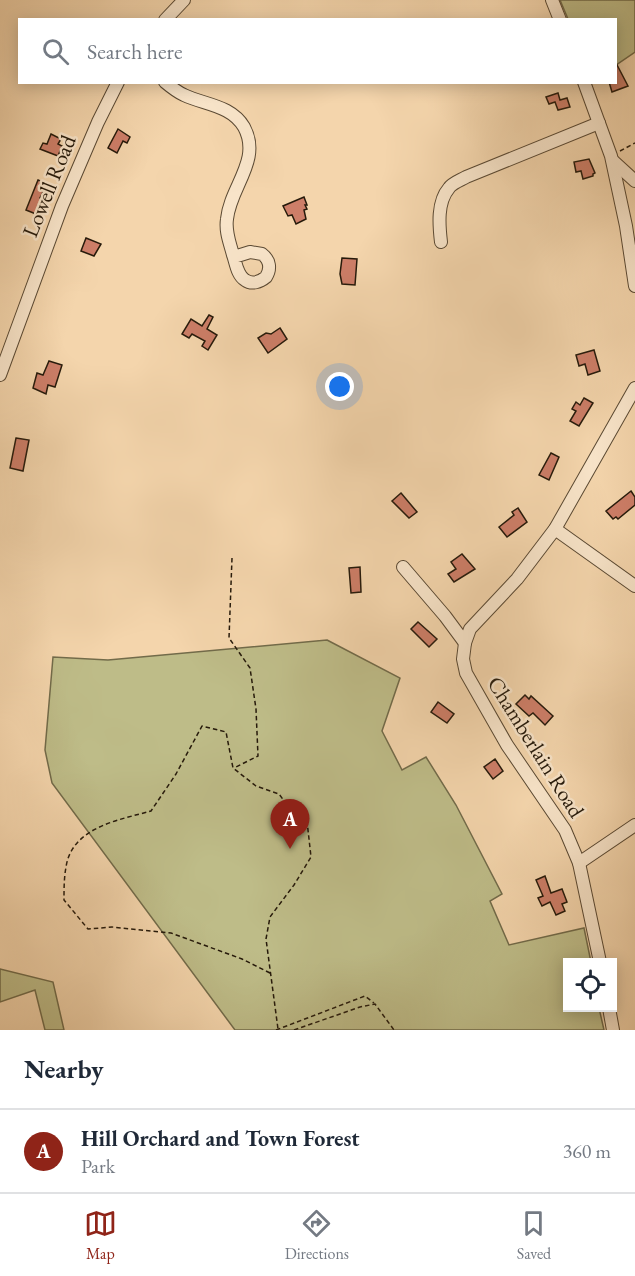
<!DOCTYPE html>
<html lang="en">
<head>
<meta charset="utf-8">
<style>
  body { margin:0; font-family:"EB Garamond",serif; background:#f6f6f7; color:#1f2937 }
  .controls { position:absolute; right:18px; bottom:18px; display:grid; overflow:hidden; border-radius:0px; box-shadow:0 3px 15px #0003 }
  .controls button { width:54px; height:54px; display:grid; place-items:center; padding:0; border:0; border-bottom:2px solid #e0e1e3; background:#fff; color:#1f2937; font:30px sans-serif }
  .you { position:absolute; left:340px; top:387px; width:21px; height:21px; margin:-15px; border:4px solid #fff; border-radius:50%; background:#1a73e8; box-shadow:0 0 0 9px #1a73e833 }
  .badge { display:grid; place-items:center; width:39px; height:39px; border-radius:50%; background:#8f2418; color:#fff; font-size:20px; font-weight:700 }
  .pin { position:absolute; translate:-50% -50px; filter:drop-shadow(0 2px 3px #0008) }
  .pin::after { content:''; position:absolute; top:32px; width:21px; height:18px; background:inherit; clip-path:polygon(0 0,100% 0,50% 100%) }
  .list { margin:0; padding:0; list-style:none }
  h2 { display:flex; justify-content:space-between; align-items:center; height:78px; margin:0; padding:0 24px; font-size:26px }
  h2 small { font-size:20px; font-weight:400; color:#747a83 }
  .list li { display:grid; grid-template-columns:39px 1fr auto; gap:18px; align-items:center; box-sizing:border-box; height:84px; padding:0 24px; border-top:2px solid #e0e1e3 }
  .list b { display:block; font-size:22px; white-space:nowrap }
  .list p { margin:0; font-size:20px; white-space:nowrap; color:#747a83 }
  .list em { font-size:20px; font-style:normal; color:#747a83 }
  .icon { flex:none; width:33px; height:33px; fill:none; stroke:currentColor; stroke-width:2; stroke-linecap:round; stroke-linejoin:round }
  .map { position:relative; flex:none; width:635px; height:1030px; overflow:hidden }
  .search { position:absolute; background:#fff; box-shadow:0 3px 15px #0003; left:18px; right:18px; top:18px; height:66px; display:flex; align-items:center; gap:15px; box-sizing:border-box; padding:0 21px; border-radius:0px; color:#747a83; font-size:22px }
  .sheet { height:162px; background:#fff }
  nav { display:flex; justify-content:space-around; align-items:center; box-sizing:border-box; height:84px; border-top:2px solid #e0e1e3; background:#fff; font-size:16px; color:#747a83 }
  nav a { display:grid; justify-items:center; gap:3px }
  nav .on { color:#8f2418 }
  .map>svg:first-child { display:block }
  .green { fill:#bebc88; stroke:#726b4a; stroke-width:1.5 }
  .building { fill:#cd7e68; stroke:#261a0b; stroke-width:1.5 }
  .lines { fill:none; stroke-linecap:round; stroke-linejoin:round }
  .minor-casing { stroke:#5a4933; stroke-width:14 }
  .path { stroke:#261a0b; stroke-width:1.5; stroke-dasharray:4.5 3; stroke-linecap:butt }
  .minor { stroke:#f8e4c9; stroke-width:12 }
  .labels { text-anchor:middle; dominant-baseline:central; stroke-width:5; stroke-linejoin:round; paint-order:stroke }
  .street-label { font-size:22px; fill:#261a0b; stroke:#f8e4c9 }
</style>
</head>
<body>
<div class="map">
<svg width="635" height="1030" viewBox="0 0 635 1030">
  <rect width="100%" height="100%" fill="#f4d5ac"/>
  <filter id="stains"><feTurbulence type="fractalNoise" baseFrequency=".00333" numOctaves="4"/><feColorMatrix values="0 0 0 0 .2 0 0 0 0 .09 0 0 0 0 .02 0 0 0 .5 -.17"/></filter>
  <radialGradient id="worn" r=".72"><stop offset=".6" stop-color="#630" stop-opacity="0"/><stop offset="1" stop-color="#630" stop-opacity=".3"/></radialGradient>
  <!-- green -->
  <g class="green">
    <path d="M 560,0 L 635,0 L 635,52 L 616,65 L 616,20 L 568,19 Z"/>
    <path d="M 327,640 L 400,678 L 382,731 L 402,770 L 426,757 L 456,805 L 502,894 L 490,901 L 509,945 L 584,928 L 591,962 L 568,962 L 568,1008 L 599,1008 L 604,1030 L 235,1030 L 52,783 L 45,750 L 53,657 L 108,660 Z"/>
    <path d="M 0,969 L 53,982 L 64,1030 L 45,1030 L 35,990 L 0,1002 Z"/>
  </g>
  <!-- building -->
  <g class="building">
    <path d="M 615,61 L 628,86 L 612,92 L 609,82 L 615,82 Z"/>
    <path d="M 558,93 L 560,100 L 567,98 L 570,107 L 558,110 L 555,102 L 549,104 L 546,97 Z"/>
    <path d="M 118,129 L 130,137 L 127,143 L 123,141 L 117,153 L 108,148 Z"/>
    <path d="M 51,134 L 61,139 L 58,144 L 62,146 L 58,156 L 40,149 L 43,143 L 47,144 Z"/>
    <path d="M 589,159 L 595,173 L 593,174 L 593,176 L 583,179 L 581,171 L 576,172 L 574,162 Z"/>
    <path d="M 38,180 L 47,184 L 40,198 L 42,199 L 36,214 L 26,210 Z"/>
    <path d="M 304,197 L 307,205 L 305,205 L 307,209 L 304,210 L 306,219 L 296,224 L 292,215 L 288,216 L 283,206 Z"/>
    <path d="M 86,238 L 101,244 L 94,256 L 81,251 Z"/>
    <path d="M 342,258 L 357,259 L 355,285 L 342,284 L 340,274 Z"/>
    <path d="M 209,315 L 213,317 L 207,329 L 217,335 L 208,350 L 202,346 L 205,341 L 192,334 L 189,338 L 182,334 L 191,319 L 202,326 Z"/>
    <path d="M 280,328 L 287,339 L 268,353 L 258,338 L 266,333 L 271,334 Z"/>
    <path d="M 594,350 L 600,371 L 588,375 L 585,364 L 579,366 L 576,355 Z"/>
    <path d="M 49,361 L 62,365 L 55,387 L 48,385 L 46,394 L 33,388 L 37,373 L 43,375 Z"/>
    <path d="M 584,398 L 593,403 L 579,426 L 570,421 L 576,411 L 572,409 L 576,402 L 580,405 Z"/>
    <path d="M 16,438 L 29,440 L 23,471 L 10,468 Z"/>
    <path d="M 551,453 L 559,457 L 549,480 L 539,475 Z"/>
    <path d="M 631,491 L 635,497 L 635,505 L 618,519 L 616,517 L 613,519 L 606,511 Z"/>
    <path d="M 401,493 L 417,512 L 409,518 L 392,501 Z"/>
    <path d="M 518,508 L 527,522 L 507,537 L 499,527 L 514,515 L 512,512 Z"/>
    <path d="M 462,554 L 475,569 L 454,582 L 448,574 L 456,569 L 451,562 Z"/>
    <path d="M 360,567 L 361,592 L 351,593 L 349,568 Z"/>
    <path d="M 418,622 L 437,639 L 429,647 L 411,629 Z"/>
    <path d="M 525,695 L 529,699 L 531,696 L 553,716 L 545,725 L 533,713 L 529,716 L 516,704 Z"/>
    <path d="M 438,702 L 454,714 L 447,723 L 431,712 Z"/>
    <path d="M 495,759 L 503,771 L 493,779 L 484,767 Z"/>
    <path d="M 545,876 L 551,893 L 562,889 L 567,902 L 562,904 L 565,911 L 556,915 L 550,902 L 542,906 L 538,898 L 543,896 L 536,880 Z"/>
  </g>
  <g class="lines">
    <defs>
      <g id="minor">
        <path d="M 552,0 L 560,20"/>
        <path d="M 165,20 L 184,0"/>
        <path d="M 165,82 C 171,87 177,92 184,95 C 205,105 231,105 244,127 C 262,160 230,187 227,219 C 225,232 230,243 233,255 C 236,263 237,275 245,280 C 252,285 260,282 266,277 C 271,269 270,260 262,254 L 250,252 L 234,257"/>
        <path d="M 584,82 L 611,156 L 626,226 L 635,286"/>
        <path d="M 613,161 L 635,181"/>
        <path d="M 441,242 C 439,225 437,202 449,188 C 452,183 461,180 466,177 L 599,123"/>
        <path d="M 0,375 L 62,206 L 98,122 L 118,82"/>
        <path d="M 555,529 L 635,586"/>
        <path d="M 403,567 L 445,616 L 465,643"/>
        <path d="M 579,863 L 635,825"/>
        <path d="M 600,962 L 579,863 L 565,830 L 507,745 L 466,673 L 463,659 L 465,643 L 470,629 L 517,579 L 555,529 L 635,388"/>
        <path d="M 609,1008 L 613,1030"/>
      </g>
    </defs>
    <!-- minor casing -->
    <use href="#minor" class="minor-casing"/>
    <!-- path -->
    <g class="path">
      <path d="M 620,151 L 635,143"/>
      <path d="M 232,558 L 229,638 L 250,668 L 256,709 L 258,756 L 234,768"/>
      <path d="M 270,973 L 242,959 L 171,933 L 112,927 L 88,929 L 64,900 C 64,889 64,878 66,867 C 72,827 119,820 151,811 L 176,774 L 202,726 L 226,732 L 233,768 L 256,786 L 279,794 L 290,809 L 307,821 L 311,857 L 294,885 L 270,917 L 266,939 L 278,1029"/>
      <path d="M 276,1030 L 365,996 L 374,1003"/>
      <path d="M 294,1030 L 360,1007 L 375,1004 L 394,1030"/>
    </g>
    <!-- minor -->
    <use href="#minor" class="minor"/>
  </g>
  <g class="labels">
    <!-- street labels -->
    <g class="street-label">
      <text transform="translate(49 186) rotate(-68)">Lowell Road</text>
      <text transform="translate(536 747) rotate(58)">Chamberlain Road</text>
    </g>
  </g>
  <rect width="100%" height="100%" filter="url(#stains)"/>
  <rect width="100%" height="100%" fill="url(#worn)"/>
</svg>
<div class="controls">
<button><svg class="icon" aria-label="locate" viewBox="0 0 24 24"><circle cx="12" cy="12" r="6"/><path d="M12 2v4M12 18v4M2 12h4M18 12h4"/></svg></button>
</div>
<div class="you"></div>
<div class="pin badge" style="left:290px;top:849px">A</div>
<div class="search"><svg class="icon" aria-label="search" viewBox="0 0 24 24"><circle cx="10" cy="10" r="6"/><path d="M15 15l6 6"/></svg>Search here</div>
</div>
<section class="sheet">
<h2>Nearby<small></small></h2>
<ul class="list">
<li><span class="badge">A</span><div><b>Hill Orchard and Town Forest</b><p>Park</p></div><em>360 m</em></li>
</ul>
</section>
<nav>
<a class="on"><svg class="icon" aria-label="map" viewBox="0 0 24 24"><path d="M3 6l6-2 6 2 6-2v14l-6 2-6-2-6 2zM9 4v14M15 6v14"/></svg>Map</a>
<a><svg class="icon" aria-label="directions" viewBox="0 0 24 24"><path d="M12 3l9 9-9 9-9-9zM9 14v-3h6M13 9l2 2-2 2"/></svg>Directions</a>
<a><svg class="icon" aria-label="saved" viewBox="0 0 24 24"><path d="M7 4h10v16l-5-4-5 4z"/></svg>Saved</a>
</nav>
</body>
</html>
